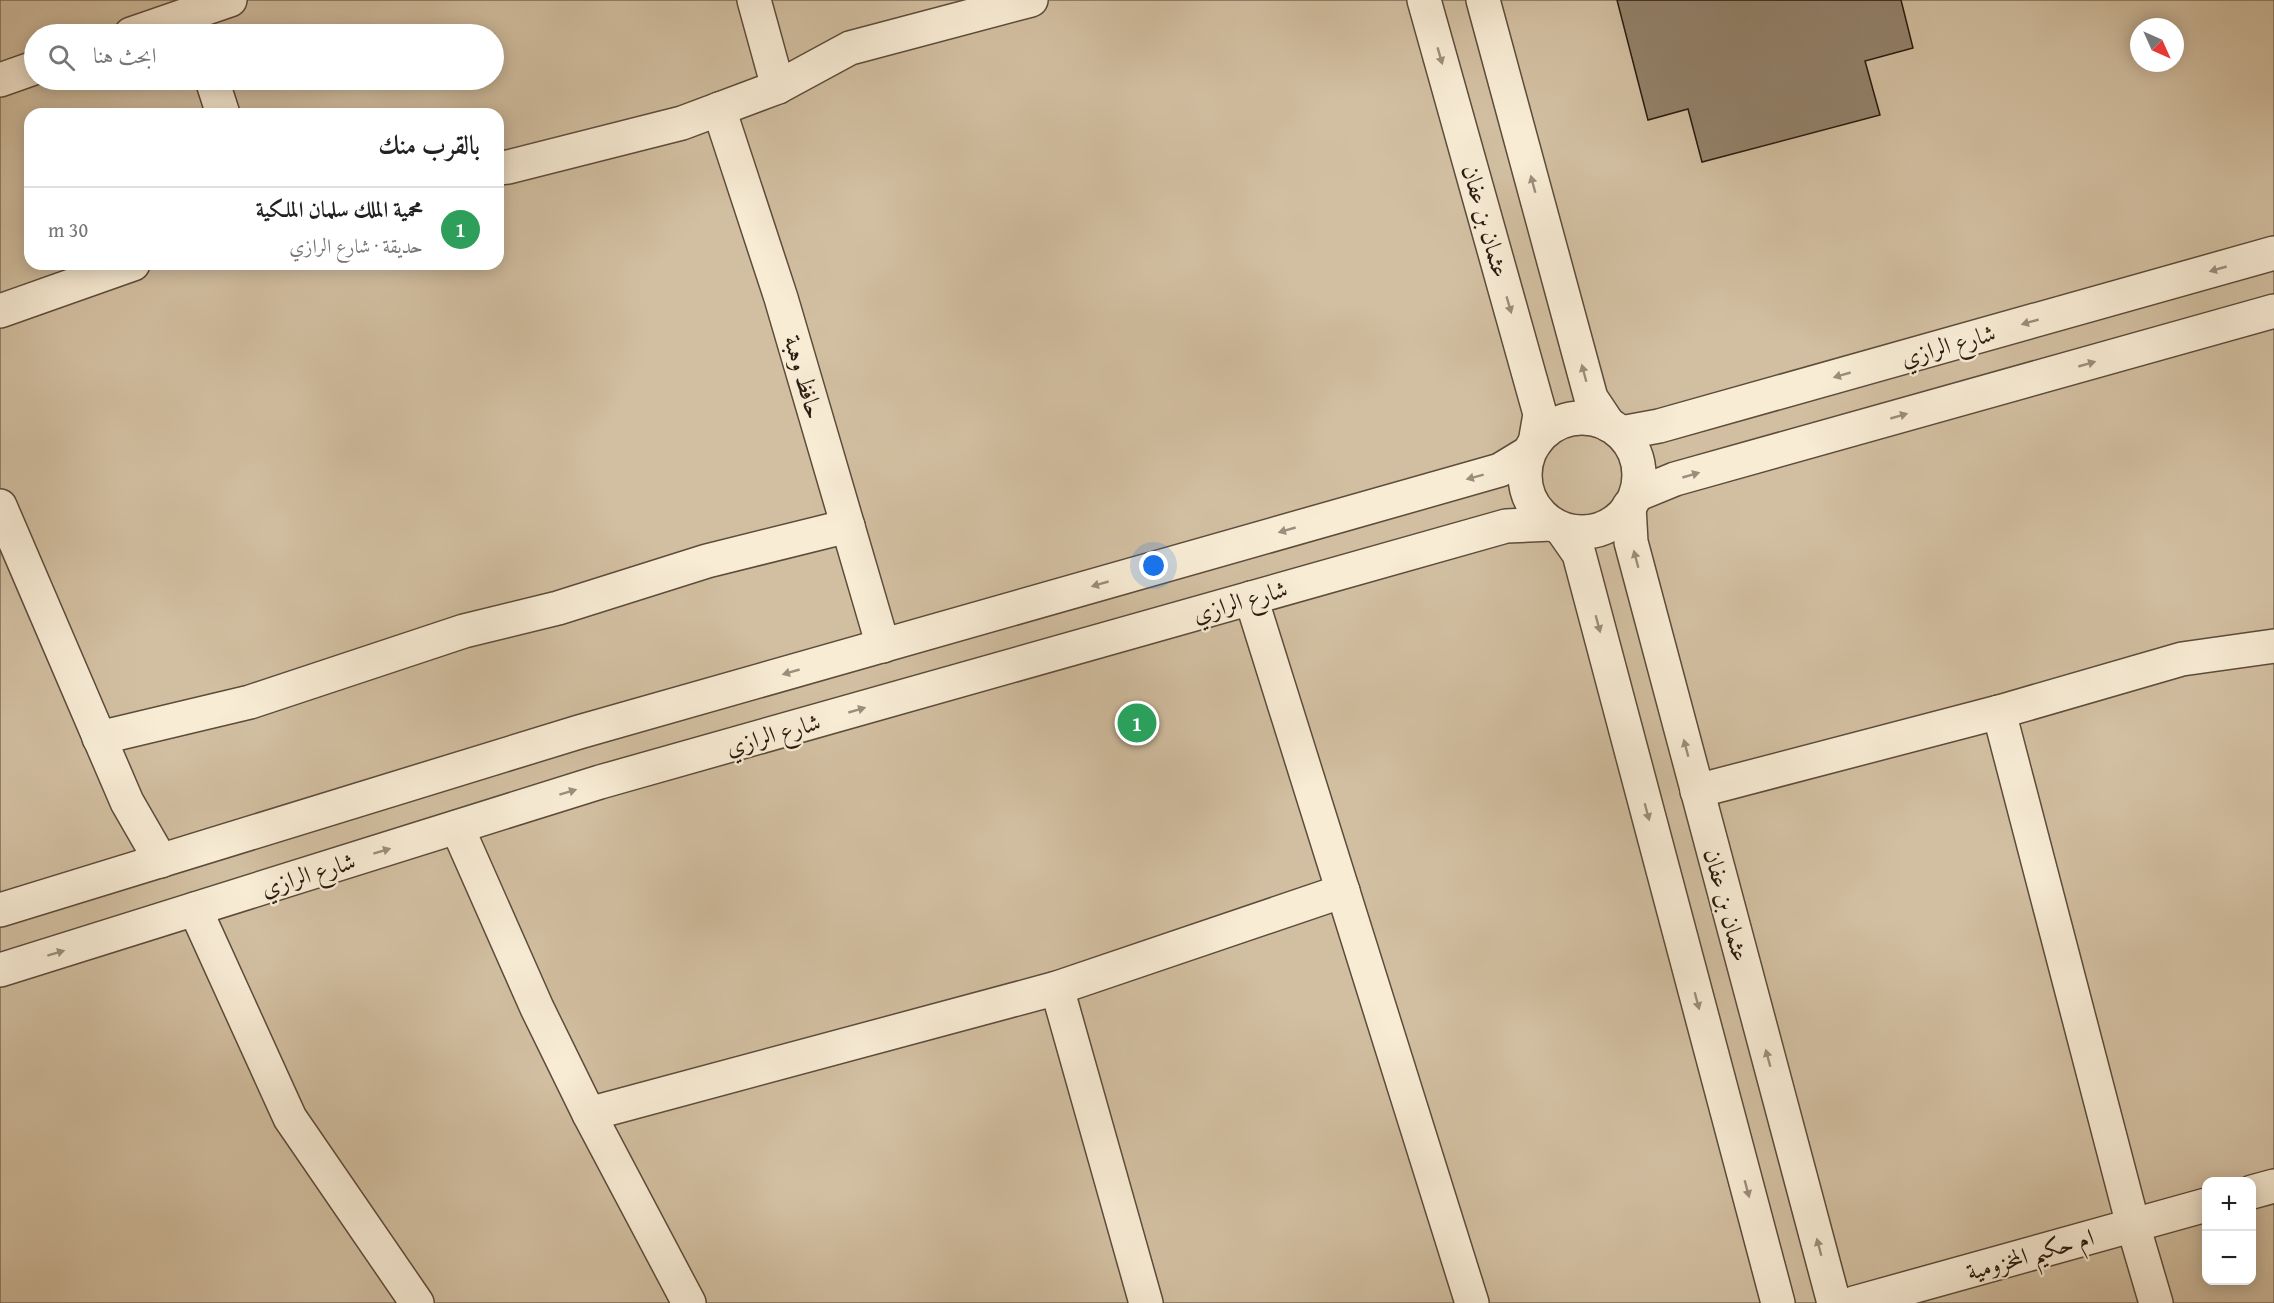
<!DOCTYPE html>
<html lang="ar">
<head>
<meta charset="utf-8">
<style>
  body { margin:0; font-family:"Gentium Book Plus",Amiri,serif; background:#f2f2f2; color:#222; direction:rtl }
  .controls { position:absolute; right:18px; bottom:18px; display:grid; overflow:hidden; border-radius:12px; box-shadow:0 3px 15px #0003 }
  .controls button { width:54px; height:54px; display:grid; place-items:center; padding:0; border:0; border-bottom:2px solid #e0e0e0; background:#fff; color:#222; font:30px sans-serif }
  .compass { position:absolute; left:2130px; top:18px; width:54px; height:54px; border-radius:50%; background:#fff; box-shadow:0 3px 15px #0003; rotate:135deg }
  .you { position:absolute; left:1154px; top:566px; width:21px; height:21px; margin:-15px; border:4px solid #fff; border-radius:50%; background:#1a73e8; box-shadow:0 0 0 9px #1a73e833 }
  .badge { display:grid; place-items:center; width:39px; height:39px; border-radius:50%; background:#8f2418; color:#fff; font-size:20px; font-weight:700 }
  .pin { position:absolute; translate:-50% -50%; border:3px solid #fff; box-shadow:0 2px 6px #0006 }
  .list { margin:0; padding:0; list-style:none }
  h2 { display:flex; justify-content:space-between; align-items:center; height:78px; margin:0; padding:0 24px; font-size:26px }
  h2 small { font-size:20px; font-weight:400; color:#767676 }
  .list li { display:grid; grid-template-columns:39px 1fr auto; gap:18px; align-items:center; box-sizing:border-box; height:84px; padding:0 24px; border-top:2px solid #e0e0e0 }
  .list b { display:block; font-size:22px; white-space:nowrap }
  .list p { margin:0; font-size:20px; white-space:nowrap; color:#767676 }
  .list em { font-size:20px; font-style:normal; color:#767676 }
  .icon { flex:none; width:33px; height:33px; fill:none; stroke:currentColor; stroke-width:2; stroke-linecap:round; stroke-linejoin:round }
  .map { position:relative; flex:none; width:2274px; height:1303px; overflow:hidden; direction:ltr }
  .search { position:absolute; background:#fff; box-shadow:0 3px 15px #0003; left:24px; top:24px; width:480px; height:66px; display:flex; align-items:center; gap:15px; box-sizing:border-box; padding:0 21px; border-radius:33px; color:#767676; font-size:22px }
  .panel { position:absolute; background:#fff; box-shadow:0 3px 15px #0003; left:24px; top:108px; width:480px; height:162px; border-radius:18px; direction:rtl }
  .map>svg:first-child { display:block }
  .green { fill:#d2bfa1; stroke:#7e6d58; stroke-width:1.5; fill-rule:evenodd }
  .building { fill:#93826b; stroke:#291b0f; stroke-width:1.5 }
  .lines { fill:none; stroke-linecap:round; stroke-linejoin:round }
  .minor-casing { stroke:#5c4c3b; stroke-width:36 }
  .minor { stroke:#f8ecd5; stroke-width:33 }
  .oneway { fill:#9b8e7c }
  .labels { text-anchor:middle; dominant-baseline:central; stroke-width:4.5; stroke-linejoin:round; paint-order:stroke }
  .street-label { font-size:24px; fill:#291b0f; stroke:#f8ecd5 }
</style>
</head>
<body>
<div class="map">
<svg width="2274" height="1303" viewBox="0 0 2274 1303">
  <rect width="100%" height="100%" fill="#f5e1bf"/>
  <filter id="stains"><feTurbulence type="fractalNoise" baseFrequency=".00333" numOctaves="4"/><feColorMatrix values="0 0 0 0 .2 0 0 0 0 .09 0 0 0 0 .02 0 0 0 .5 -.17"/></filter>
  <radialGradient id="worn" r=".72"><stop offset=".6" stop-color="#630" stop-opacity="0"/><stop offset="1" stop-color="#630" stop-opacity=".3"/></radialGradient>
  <!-- green -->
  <path class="green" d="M 0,0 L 2274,0 L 2274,1303 L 0,1303 ZM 2139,27 L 2175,27 L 2175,63 L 2139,63 ZM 34,34 L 494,34 L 494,80 L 34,80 ZM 30,114 L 498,114 L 498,264 L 30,264 ZM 2206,1182 L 2252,1182 L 2252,1280 L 2206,1280 Z"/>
  <!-- building -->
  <path class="building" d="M 1617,0 L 1901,0 L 1913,48 L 1865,61 L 1880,115 L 1702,162 L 1688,109 L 1648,120 Z"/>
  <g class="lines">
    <defs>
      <g id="minor">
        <path d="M 754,0 L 778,87"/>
        <path d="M 1424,0 L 1540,414 L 1535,443"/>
        <path d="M 1483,0 L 1591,398 L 1609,425"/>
        <path d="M 131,34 L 230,0"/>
        <path d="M 0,80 L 34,68"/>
        <path d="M 212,80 L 223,114"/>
        <path d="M 719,109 L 781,298 L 883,646"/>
        <path d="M 498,168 L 508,167 L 682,123 L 778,87 L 850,48 L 1031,0"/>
        <path d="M 0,311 L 133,264"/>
        <circle cx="1582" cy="475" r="57"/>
        <path d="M 1621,433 L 1659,426 L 2274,253"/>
        <path d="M 1636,495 L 1675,479 L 2274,311"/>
        <path d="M 0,506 L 127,802 L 161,861"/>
        <path d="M 1629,506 L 1631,542 L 1834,1303"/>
        <path d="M 1563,531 L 1579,554 L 1778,1303"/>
        <path d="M 1251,598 L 1472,1303"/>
        <path d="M 1999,712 L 2133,1225 L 2156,1303"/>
        <path d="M 99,738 L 250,702 L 464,631 L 558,608 L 707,561 L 848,526"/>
        <path d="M 1697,791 L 1999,712 L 2182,659 L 2274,646"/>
        <path d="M 457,827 L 537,1008 L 589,1114 L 689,1303"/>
        <path d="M 195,909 L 290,1118 L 417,1303"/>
        <path d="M 0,910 L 579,732 L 1500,470 L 1528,453"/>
        <path d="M 0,970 L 600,782 L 1506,526 L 1552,524"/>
        <path d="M 1057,988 L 1146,1303"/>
        <path d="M 589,1114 L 1057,988 L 1343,891"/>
        <path d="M 2252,1192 L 2274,1186"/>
        <path d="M 1854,1303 L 2206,1205"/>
      </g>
    </defs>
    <!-- minor casing -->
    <use href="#minor" class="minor-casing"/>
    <!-- minor -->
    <use href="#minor" class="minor"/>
  </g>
  <!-- one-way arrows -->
  <defs><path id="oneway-solid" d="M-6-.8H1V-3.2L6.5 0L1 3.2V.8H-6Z" transform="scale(1.5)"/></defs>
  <g class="oneway">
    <use href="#oneway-solid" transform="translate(1440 56) rotate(74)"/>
    <use href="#oneway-solid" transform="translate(1533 184) rotate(-105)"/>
    <use href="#oneway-solid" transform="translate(2218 269) rotate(164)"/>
    <use href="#oneway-solid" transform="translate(1509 305) rotate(74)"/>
    <use href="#oneway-solid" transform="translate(2030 322) rotate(164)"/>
    <use href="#oneway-solid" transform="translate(2087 364) rotate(-16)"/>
    <use href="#oneway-solid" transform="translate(1584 373) rotate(-105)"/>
    <use href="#oneway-solid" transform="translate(1842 375) rotate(164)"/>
    <use href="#oneway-solid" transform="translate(1899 416) rotate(-16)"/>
    <use href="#oneway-solid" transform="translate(1691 475) rotate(-16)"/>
    <use href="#oneway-solid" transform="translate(1475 477) rotate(165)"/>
    <use href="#oneway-solid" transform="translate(1287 530) rotate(164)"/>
    <use href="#oneway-solid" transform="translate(1636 559) rotate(-105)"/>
    <use href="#oneway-solid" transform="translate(1100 584) rotate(164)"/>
    <use href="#oneway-solid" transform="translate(1598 624) rotate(75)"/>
    <use href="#oneway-solid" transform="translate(791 672) rotate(164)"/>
    <use href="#oneway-solid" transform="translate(857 710) rotate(-16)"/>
    <use href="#oneway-solid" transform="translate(1686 748) rotate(-105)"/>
    <use href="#oneway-solid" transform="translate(568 792) rotate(-17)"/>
    <use href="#oneway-solid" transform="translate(1647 812) rotate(75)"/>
    <use href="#oneway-solid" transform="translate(382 851) rotate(-17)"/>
    <use href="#oneway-solid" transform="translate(56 953) rotate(-17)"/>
    <use href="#oneway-solid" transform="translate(1697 1001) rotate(75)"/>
    <use href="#oneway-solid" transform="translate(1768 1058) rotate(-105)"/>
    <use href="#oneway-solid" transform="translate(1747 1189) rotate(75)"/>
    <use href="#oneway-solid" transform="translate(1819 1247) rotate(-105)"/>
  </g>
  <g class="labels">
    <!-- street labels -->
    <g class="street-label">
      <text transform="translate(1486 221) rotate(74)">عثمان بن عفان</text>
      <text transform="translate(1948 345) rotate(-16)">شارع الرازي</text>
      <text transform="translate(804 377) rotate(74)">حافظ وهبة</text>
      <text transform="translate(1240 601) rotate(-16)">شارع الرازي</text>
      <text transform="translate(773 734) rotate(-16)">شارع الرازي</text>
      <text transform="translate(308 874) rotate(-17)">شارع الرازي</text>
      <text transform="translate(1727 905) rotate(75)">عثمان بن عفان</text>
      <text transform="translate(2030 1254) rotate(-16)">ام حكيم المخزومية</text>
    </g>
  </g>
  <rect width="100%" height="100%" filter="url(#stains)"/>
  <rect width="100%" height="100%" fill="url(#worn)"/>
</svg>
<div class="controls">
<button>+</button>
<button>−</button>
</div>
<svg class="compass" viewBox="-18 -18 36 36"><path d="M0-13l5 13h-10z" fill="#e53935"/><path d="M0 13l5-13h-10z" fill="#767676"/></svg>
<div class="you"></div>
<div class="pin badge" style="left:1137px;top:723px;background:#2e9e5b">1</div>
<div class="search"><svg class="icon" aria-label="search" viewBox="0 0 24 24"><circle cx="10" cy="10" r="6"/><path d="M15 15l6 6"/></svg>ابحث هنا</div>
<section class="panel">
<h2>بالقرب منك<small></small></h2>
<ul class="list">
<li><span class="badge" style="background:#2e9e5b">1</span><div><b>محمية الملك سلمان الملكية</b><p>حديقة · شارع الرازي</p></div><em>30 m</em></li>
</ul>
</section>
</div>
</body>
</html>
